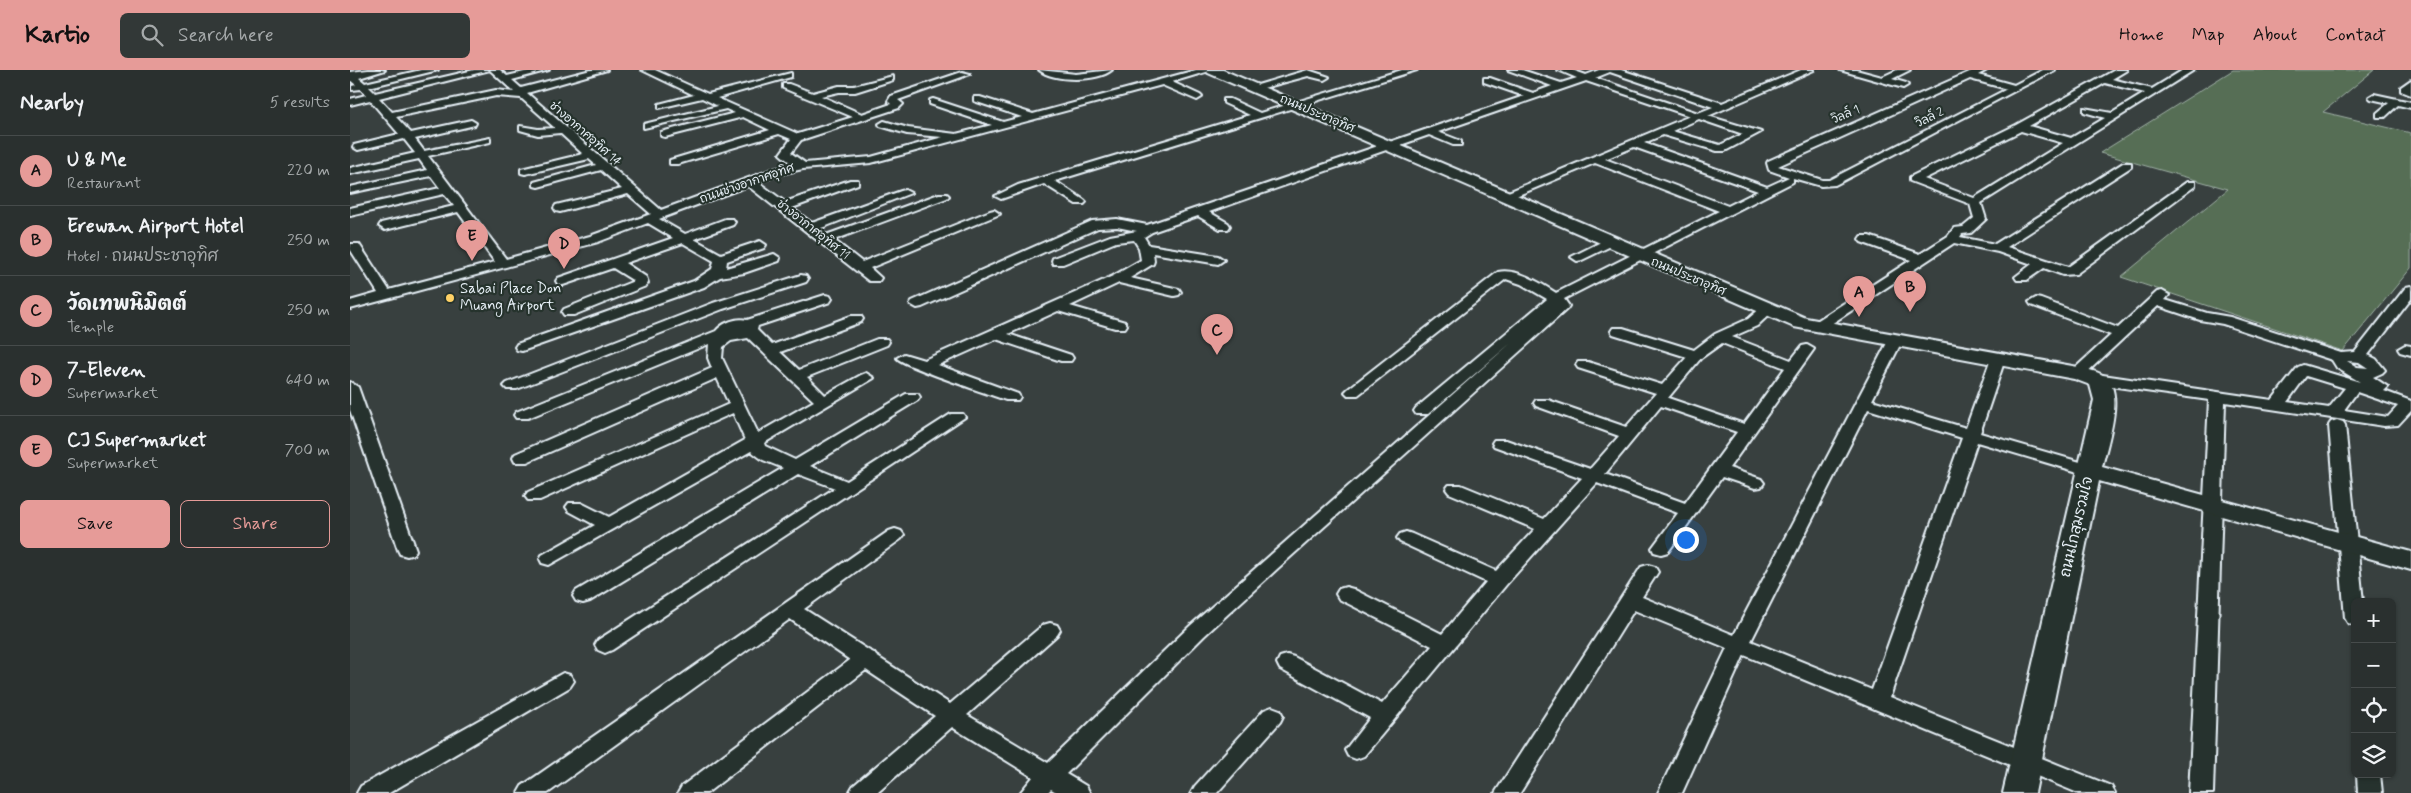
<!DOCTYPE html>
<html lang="en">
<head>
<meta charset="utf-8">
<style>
  body { margin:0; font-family:Mynerve,"Playpen Sans Thai",sans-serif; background:#323837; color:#f1f3f6 }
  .controls { position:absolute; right:15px; bottom:15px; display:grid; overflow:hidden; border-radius:8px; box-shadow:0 1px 4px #0004 }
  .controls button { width:45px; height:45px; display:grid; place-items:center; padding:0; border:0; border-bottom:1px solid #464b4b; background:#2a302f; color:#f1f3f6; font:25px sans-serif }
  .you { position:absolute; left:1335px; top:469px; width:18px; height:18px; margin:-12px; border:4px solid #fff; border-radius:50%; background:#1a73e8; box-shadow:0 0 0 8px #1a73e833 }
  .badge { display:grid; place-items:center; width:32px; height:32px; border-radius:50%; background:#e69b98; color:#111; font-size:16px; font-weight:700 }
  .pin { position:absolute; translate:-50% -41px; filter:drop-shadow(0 1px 2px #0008) }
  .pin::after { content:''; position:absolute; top:26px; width:18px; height:15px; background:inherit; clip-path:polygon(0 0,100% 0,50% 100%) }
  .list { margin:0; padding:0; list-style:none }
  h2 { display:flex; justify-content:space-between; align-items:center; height:65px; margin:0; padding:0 20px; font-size:21px }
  h2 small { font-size:16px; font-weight:400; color:#a5a9aa }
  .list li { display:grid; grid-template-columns:32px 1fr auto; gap:15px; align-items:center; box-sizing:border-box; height:70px; padding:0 20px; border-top:1px solid #464b4b }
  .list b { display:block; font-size:19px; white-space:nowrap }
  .list p { margin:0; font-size:16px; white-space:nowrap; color:#a5a9aa }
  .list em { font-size:16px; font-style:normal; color:#a5a9aa }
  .actions { display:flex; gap:10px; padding:15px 20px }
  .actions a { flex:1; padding:11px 0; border:1px solid #e69b98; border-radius:8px; text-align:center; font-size:18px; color:#e69b98 }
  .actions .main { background:#e69b98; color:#111 }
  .icon { flex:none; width:28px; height:28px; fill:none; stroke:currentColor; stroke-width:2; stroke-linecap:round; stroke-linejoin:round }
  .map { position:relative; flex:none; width:2061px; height:723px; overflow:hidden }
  header { display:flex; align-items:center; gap:30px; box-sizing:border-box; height:70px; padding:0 25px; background:#e69b98; color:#111 }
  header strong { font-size:24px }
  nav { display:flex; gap:28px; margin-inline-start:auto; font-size:18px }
  .search { width:350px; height:45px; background:#323837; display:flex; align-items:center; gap:12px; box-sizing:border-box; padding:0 18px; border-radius:8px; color:#a5a9aa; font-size:19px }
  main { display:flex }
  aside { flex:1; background:#2a302f }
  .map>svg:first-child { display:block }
  .green { fill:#566e54; stroke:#9fb0a6 }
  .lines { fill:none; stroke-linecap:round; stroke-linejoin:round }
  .street-casing { stroke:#e8f1f8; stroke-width:4 }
  .secondary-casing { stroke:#e8f1f8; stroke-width:4 }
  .street { fill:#26332d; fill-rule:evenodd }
  .secondary { fill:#26332d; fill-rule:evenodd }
  .poi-dot { fill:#ffd166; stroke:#26332d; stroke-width:2 }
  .labels { text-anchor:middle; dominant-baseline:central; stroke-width:4.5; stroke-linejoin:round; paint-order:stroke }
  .far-street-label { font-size:12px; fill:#e8f1f8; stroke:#26332d }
  .poi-label { font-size:15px; fill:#e8f1f8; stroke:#26332d; text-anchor:start }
  .street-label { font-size:15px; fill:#e8f1f8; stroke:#26332d }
</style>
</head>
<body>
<header>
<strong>Kartio</strong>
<div class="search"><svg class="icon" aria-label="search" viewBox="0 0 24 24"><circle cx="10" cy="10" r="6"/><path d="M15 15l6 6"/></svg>Search here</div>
<nav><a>Home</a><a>Map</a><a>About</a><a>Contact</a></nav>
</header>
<main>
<aside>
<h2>Nearby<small>5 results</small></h2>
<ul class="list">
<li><span class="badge">A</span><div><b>U &amp; Me</b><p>Restaurant</p></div><em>220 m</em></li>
<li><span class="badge">B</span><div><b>Erewan Airport Hotel</b><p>Hotel · ถนนประชาอุทิศ</p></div><em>250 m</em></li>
<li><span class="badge">C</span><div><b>วัดเทพนิมิตต์</b><p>Temple</p></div><em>250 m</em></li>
<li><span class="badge">D</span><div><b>7-Eleven</b><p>Supermarket</p></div><em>640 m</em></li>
<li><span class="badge">E</span><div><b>CJ Supermarket</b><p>Supermarket</p></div><em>700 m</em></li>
</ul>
<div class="actions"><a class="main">Save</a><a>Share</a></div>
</aside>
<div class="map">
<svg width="2061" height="723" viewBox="0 0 2061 723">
  <rect width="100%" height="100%" fill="#38403f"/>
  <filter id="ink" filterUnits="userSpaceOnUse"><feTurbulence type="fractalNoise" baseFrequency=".02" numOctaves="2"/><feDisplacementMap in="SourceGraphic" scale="10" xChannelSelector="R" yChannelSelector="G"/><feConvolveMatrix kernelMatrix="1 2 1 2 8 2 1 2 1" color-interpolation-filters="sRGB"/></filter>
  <g filter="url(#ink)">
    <!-- green -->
    <path class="green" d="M 1883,0 L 2024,0 L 1973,42 L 2061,63 L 2061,198 L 1993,281 L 1771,207 L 1878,119 L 1750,83 Z"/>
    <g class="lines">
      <defs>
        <g id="street">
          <path d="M 18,0 L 35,0 L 9,8 L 15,13 L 71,0 L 88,0 L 19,17 L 25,23 L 124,0 L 150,0 L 157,6 L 183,0 L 199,0 L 162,10 L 171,18 L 241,0 L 257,0 L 177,23 L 311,140 L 423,99 L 443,95 L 430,84 L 441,69 L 429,64 L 328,94 L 320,94 L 320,90 L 420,60 L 393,47 L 315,67 L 311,66 L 311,62 L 385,43 L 376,39 L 294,58 L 294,54 L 368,36 L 352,28 L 309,38 L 309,34 L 344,25 L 292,0 L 305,0 L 358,24 L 441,3 L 441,7 L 367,28 L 448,64 L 503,47 L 433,18 L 433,14 L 439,14 L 463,23 L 489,16 L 504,16 L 543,6 L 543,10 L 505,22 L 489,22 L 471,26 L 512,44 L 541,34 L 538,31 L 541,26 L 612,2 L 620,4 L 548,30 L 553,34 L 549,38 L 451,70 L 441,83 L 455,93 L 521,87 L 593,67 L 557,64 L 530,56 L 529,54 L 534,51 L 558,58 L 606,64 L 642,55 L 580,34 L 580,30 L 583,29 L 653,52 L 672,47 L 624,31 L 624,27 L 630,27 L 683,44 L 846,0 L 862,0 L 822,12 L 850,25 L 852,27 L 847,30 L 812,15 L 521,93 L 453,99 L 430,104 L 408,112 L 435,132 L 500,110 L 508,110 L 508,114 L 442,138 L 462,153 L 551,121 L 555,120 L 561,123 L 469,159 L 476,165 L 589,124 L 597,124 L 599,126 L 597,128 L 484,170 L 512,192 L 640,141 L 644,140 L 650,144 L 520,198 L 531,208 L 529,211 L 519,211 L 398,116 L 309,149 L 335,164 L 375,149 L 383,149 L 385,152 L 383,155 L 344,169 L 371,184 L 410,171 L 416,175 L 414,178 L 377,191 L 376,198 L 424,184 L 430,188 L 429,191 L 394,203 L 370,207 L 354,217 L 172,281 L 167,280 L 165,277 L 167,274 L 344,211 L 362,199 L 364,191 L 333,173 L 275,193 L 296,207 L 298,213 L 296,216 L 224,245 L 214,245 L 212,242 L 214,239 L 284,211 L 263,198 L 213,215 L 208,214 L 206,211 L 208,208 L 323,168 L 298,153 L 248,172 L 0,239 L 0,231 L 28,223 L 0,179 L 1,174 L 9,174 L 39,220 L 145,192 L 108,142 L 35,160 L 29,156 L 31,153 L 104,136 L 94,124 L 0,146 L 0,138 L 90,118 L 81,106 L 0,123 L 0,117 L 77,100 L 69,89 L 0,104 L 0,98 L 65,83 L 54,69 L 8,80 L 3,77 L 4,75 L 49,64 L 20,30 L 0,35 L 0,29 L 16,25 L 11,19 L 2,20 L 2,16 L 6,15 L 0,10 L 0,2 ZM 140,0 L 164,22 L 146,20 L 42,42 L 29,28 ZM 146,26 L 171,28 L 205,58 L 188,59 L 170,56 L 170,60 L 188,65 L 210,63 L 233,84 L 171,99 L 171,103 L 175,104 L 239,89 L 246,95 L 184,112 L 184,116 L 188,117 L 251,100 L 272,119 L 206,135 L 204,138 L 206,141 L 210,142 L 278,124 L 301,144 L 240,166 L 156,189 L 78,86 L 140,72 L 140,68 L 74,81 L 65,69 L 125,55 L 126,53 L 121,50 L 61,63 L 46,47 Z"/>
          <path d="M 689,0 L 726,4 L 762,0 C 747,12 704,12 689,0 Z"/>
          <path d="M 958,0 L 979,7 L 974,10 L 958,6 L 906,20 L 901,17 Z"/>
          <path d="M 1052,0 L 1067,0 L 705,111 L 734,130 L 736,132 L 734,134 L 726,134 L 694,114 L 651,129 L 645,126 L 668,115 L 900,45 L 874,33 L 874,29 L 880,29 L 910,43 Z"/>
          <path d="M 1158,0 L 1172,0 L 1211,13 L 1227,8 L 1208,0 L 1222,0 L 1236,5 L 1249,0 L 1271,0 L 1372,33 L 1451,0 L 1464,0 L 1358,46 L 1411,62 L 1375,81 L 1367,81 L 1313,65 L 1294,73 L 1417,117 L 1439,107 L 1419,100 L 1417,93 L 1418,91 L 1624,0 L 1637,0 L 1628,5 L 1664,15 L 1693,0 L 1705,0 L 1485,115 L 1471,116 L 1443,108 L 1443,112 L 1214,229 L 1219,236 L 1217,239 L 927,499 L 854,566 L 716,704 L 736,716 L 740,723 L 708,723 L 701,719 L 697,723 L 670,723 L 683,707 L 602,657 L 527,723 L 499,723 L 503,716 L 585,646 L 516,600 L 357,723 L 328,723 L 332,716 L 500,590 L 440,549 L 198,723 L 168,723 L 172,716 L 539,461 L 545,459 L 551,461 L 554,465 L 551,469 L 454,539 L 518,580 L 524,583 L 526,586 L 600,634 L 693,555 L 700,553 L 707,555 L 710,560 L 707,565 L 617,645 L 698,693 L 840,556 L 1161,273 L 1078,344 L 1066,344 L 1064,341 L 1066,338 L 1197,229 L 1171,214 L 1156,209 L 1008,325 L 998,325 L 995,322 L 998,319 L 1148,202 C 1167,198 1191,213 1206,223 L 1369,141 L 1245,93 L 1159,129 L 1151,129 L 1149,127 L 1151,125 L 1340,46 L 1236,11 L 1088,62 L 1111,71 L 1111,75 L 1103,75 L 1079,65 L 859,142 L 878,153 L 880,156 L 878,159 L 870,159 L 848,146 L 802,162 L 794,167 L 799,175 L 868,186 L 874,190 L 868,194 L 803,183 L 804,191 L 803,194 L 780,208 L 829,219 L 831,222 L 829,225 L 824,226 L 769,213 L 720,236 L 775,252 L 777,255 L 775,258 L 765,258 L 708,241 L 658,264 L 721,285 L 723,288 L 721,291 L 711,291 L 646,269 L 588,295 L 668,324 L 670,327 L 668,330 L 656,330 C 641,325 552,295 547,288 L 554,284 L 574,290 L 763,206 L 791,190 L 789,178 L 784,170 L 766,172 L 713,194 L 703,194 L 702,191 L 703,188 L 760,166 L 787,161 L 767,157 L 748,158 L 572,237 L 567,238 L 560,234 L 562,231 L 742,151 L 767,149 L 797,155 L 1174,26 L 1134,12 L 1134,8 L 1140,8 L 1183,23 L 1202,16 ZM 1260,2 L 1363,37 L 1348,43 L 1245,8 ZM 1620,9 L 1657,19 L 1479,110 L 1472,110 L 1428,96 ZM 1349,49 L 1393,64 L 1370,75 L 1322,61 ZM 1284,77 L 1408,121 L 1378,136 L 1255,89 Z"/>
          <path d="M 1490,0 L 1506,0 L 1532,7 L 1547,0 L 1560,0 L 1542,9 L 1556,13 L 1558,15 L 1553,18 Z"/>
          <path d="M 1765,0 L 1777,0 L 1762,9 L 1802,19 L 1833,0 L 1844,0 L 1631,133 L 1636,149 L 1621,163 L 1612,164 L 1610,167 L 1645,174 L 1773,93 L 1781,93 L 1781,97 L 1657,177 L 1718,197 L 1837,112 L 1845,112 L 1845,116 L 1726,204 L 1713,205 L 1694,198 L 1677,210 L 1667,210 L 1665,207 L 1682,194 L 1648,182 L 1604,173 L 1472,260 L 1462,260 L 1460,257 L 1462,254 L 1561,190 L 1511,172 L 1509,169 L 1511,166 L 1519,166 L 1570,184 L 1598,166 L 1604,158 L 1613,157 L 1624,148 L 1620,134 L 1560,111 L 1560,107 L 1666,55 ZM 1755,13 L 1795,23 L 1762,43 L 1734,38 L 1734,42 L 1755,48 L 1721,68 L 1679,56 ZM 1671,61 L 1713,73 L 1624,128 L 1574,109 Z"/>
          <path d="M 2061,10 L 2061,25 L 2051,21 L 2051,17 Z"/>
          <path d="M 2024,24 L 2061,32 L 2061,38 L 2048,35 L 2035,47 L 2027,47 L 2027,43 L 2039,33 L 2021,29 L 2019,27 Z"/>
          <path d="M 1259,168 L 1265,172 L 1263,175 L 1232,190 L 1227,191 L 1221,187 Z"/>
          <path d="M 451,205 L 456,206 L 458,209 L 456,212 L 373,239 L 167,319 L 157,319 L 154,316 L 157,313 L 363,233 Z"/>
          <path d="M 2061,216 L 2061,229 L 2018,285 L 2026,289 L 2035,300 L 2032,303 L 2023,307 L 2038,317 L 2034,321 L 2061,331 L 2061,341 L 2048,355 L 2034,356 L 1875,332 L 1863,723 L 1839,723 L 1859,330 L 1746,314 L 1738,309 L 1746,304 L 1922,330 L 1948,297 L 1953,295 L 2010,312 L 1987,298 L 1982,290 L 1873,254 L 1850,250 L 1808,236 L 1733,306 L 1728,308 L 1720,303 L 1723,300 L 1761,265 L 1681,235 L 1679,232 L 1686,228 L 1691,229 L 1768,258 L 1807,222 L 1812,221 L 1819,225 L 1815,230 L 1857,243 L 1880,247 L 1991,283 L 2005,282 L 2056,217 ZM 1997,291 L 2009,292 L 2018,298 L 2007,297 ZM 1956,306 L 1995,318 L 1979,338 L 1937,332 ZM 2007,322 L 2048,336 L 2038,347 L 1994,340 Z"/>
          <path d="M 475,225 L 480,226 L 482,229 L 480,232 L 408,256 L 407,260 L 422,275 L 501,246 L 511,246 L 513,249 L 511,252 L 430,282 L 449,300 L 527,269 L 537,269 L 539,272 L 537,275 L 457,307 L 475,325 L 511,305 L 516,303 L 524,308 L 414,373 L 415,376 L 445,390 L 556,324 L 568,324 L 570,327 L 568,330 L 460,396 L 497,411 L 601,344 L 613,344 L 615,347 L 262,580 L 255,583 L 248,580 L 245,575 L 248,570 L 485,418 L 448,404 L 240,531 L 233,533 L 226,531 L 223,526 L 226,521 L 433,398 L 413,390 L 401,381 L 199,495 L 192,493 L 190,489 L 192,485 L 245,455 L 219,441 L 216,437 L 219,433 L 231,433 L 259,447 L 395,370 L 383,343 L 190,430 L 178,430 L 175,426 L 178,422 L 379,334 L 367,308 L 177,392 L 165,392 L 163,388 L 165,384 L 362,298 L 358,288 L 359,274 L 178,348 L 166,348 L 164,345 L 166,342 L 366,261 C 372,253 387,247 397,250 ZM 398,268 L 464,331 L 408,363 L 372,288 L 373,277 L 381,271 Z"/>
          <path d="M 1417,236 L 1424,240 L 1407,256 L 1382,267 L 1441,290 L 1452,276 L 1457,275 L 1464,279 L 1379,398 L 1411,409 L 1414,413 L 1411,417 L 1405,418 L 1372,407 L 1318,482 L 1311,484 L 1304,482 L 1302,478 L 1328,443 L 1247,413 L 1156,515 L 1014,686 L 1006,689 L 998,686 L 995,680 L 1020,648 L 930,599 L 927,593 L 930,587 L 937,585 L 944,587 L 1032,634 L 1082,576 L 989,529 L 986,524 L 989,519 L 996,517 L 1003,519 L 1092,564 L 1136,512 L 1050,472 L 1047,468 L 1050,464 L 1056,462 L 1062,464 L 1146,501 L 1185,459 L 1099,423 L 1096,419 L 1099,415 L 1111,415 L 1194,449 L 1232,408 L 1144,376 L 1142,373 L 1144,370 L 1156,370 L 1240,399 L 1269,366 L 1186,336 L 1184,333 L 1186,330 L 1198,330 L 1276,357 L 1306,323 L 1228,298 L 1226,295 L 1228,292 L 1238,292 L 1312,315 L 1337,287 L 1263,264 L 1261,261 L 1263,258 L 1273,258 L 1344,280 L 1365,264 L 1398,249 L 1412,237 ZM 1372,273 L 1435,298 L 1394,354 L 1318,328 L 1351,288 ZM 1311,336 L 1387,362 L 1335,433 L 1255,404 Z"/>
          <path d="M 1545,267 L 1552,271 L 1522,330 L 1616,358 L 1641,289 L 1648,285 L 1653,286 L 1655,289 L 1630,363 L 1744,396 L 1747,400 L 1744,404 L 1738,405 L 1627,372 L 1540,627 L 1761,716 L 1765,723 L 1728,723 L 1394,585 L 1332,723 L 1308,723 L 1377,578 L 1284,540 L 1170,723 L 1145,723 L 1291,497 L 1298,495 L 1305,497 L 1308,502 L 1292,527 L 1384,565 L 1538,271 ZM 1518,339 L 1612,368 L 1522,620 L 1401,571 Z"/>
          <path d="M 2055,275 L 2061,276 L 2061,285 L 2050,282 L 2048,279 Z"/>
          <path d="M 0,312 L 8,317 L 66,480 L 64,484 L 57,486 L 50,484 L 48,480 L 0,340 Z"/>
          <path d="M 1987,350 L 1993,352 L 1995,355 L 2013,532 L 2005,532 L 2005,555 L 1998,553 L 1995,548 L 1979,355 L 1981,352 Z"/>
          <path d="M 213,603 L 220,605 L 224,611 L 220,617 L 39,723 L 7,723 L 11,716 Z"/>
          <path d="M 922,637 L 930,640 L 933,646 L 930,652 L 867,723 L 841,723 L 845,716 L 914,640 Z"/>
          <path d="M 2007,704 L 2030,704 L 2032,723 L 2008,723 Z"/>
        </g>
        <path id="secondary" d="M 856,0 L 873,0 L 1456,248 L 1728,297 C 1736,299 1747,301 1754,306 C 1776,321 1757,374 1752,397 L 2061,482 L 2061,500 L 1749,411 L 1685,723 L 1653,723 L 1744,330 L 1740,315 L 1724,309 L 1444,257 L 858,3 Z"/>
      </defs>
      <!-- street casing -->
      <use href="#street" class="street-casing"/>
      <!-- secondary casing -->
      <use href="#secondary" class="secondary-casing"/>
      <!-- street -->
      <use href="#street" class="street"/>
      <!-- secondary -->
      <use href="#secondary" class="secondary"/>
    </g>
  </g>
  <!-- markers -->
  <circle class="poi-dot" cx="100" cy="228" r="5"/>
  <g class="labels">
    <!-- far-street labels -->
    <g class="far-street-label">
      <text transform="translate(967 44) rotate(23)">ถนนประชาอุทิศ</text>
      <text transform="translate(1496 45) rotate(-24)">วิลล์ 1</text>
      <text transform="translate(1580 48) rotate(-27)">วิลล์ 2</text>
      <text transform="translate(235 64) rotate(41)">ช่างอากาศอุทิศ 14</text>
      <text transform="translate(397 114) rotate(-19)">ถนนช่างอากาศอุทิศ</text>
      <text transform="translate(463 160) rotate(38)">ช่างอากาศอุทิศ 11</text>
      <text transform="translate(1338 207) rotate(23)">ถนนประชาอุทิศ</text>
    </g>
    <!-- poi labels -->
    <g class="poi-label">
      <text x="110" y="219">Sabai Place Don<tspan x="110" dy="17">Muang Airport</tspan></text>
    </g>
    <!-- street labels -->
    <g class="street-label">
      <text transform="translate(1727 457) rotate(-77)">ถนนโกสุมรวมใจ</text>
    </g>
  </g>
</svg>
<div class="controls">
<button>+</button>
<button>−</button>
<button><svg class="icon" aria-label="locate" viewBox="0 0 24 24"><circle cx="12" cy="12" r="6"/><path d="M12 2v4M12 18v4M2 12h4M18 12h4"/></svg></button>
<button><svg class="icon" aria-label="layers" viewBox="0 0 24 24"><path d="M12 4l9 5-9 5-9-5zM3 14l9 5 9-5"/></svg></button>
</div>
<div class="you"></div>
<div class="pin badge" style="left:1509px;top:247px">A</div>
<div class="pin badge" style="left:1560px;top:242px">B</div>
<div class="pin badge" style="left:867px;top:285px">C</div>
<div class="pin badge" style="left:214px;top:199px">D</div>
<div class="pin badge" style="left:122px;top:191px">E</div>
</div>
</main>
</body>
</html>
